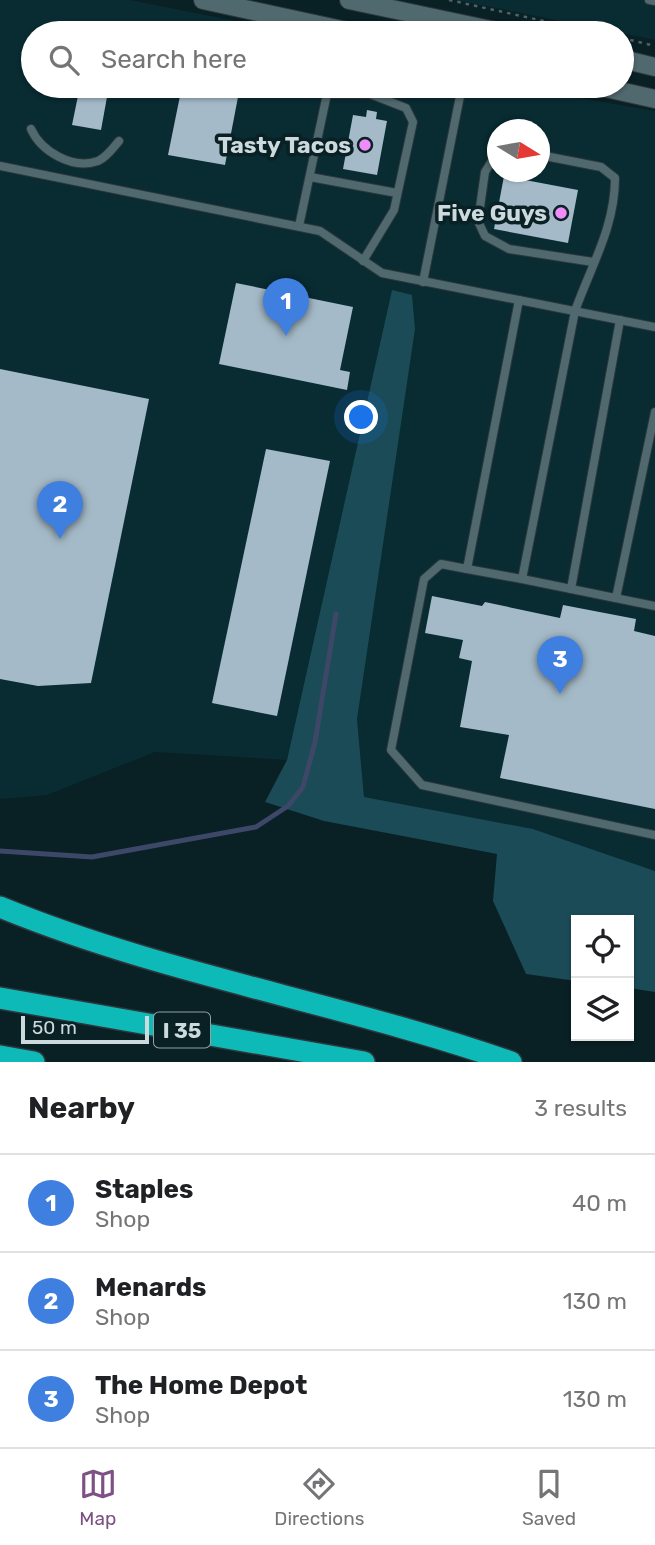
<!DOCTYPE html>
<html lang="en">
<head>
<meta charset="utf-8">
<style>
  body { margin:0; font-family:Rubik,sans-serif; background:#f2f2f2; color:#202124 }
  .controls { position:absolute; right:21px; bottom:21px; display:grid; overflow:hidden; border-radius:0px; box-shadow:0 2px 5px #0004 }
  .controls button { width:63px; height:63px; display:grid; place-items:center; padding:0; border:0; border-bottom:2px solid #e0e0e0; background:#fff; color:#202124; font:35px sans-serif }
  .compass { position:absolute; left:487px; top:119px; width:63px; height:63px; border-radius:50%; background:#fff; box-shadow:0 2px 5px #0004; rotate:101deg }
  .scale { position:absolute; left:21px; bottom:18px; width:128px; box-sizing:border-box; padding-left:7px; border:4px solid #ccd9dd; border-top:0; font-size:19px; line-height:24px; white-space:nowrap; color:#ccd9dd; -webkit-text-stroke:5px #092025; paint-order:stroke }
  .you { position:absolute; left:362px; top:418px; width:24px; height:24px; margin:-18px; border:5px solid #fff; border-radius:50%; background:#1a73e8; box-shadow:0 0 0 10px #1a73e833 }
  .badge { display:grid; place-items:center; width:46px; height:46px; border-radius:50%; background:#7d5184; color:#fff; font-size:23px; font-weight:700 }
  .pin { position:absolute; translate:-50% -58px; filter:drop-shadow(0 2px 4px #0008) }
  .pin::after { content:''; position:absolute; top:37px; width:24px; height:21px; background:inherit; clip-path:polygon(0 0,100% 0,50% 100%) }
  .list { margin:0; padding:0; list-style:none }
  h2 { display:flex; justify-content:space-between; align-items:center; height:91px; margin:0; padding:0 28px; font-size:30px }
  h2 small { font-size:23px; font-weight:400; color:#757577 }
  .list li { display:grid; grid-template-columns:46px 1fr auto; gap:21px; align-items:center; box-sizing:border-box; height:98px; padding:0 28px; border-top:2px solid #e0e0e0 }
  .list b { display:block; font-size:26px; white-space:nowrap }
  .list p { margin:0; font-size:23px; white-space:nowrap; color:#757577 }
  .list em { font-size:23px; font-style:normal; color:#757577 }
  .icon { flex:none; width:38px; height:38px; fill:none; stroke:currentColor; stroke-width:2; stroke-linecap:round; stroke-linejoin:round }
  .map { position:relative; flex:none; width:655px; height:1062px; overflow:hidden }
  .search { position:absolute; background:#fff; box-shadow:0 2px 5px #0004; left:21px; right:21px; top:21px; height:77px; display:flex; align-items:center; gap:18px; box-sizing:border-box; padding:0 24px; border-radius:38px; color:#757577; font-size:26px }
  .sheet { height:385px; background:#fff }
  nav { display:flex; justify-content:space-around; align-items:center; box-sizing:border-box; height:98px; border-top:2px solid #e0e0e0; background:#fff; font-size:19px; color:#757577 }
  nav a { display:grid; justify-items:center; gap:4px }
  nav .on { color:#7d5184 }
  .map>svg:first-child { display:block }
  .built { fill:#092b32; fill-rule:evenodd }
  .forest { fill:#1b4b56 }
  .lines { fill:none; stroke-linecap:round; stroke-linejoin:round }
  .stream { stroke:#3d4767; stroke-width:5 }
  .building { fill:#a5bac8 }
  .lane-casing { stroke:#2d373c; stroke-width:10 }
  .secondary-casing { stroke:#2d373c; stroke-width:20 }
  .highway-casing { stroke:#2d373c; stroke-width:24 }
  .path { stroke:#4f6267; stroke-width:2.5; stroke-dasharray:3.5 5; stroke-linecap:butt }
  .lane { stroke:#50696f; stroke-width:8 }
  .secondary { stroke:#50696f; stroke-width:18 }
  .highway { stroke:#0ebab8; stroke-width:21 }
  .poi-dot { fill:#ee8cf9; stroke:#092025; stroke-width:2.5 }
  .labels { text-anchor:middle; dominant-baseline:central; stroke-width:7; stroke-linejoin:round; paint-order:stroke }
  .shield { fill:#092025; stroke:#92a2a6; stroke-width:2 }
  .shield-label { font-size:21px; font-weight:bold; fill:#ccd9dd }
  .poi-label { font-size:23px; font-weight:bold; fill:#ccd9dd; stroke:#092025; text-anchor:end }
</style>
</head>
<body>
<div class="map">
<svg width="655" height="1062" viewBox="0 0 655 1062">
  <rect width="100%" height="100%" fill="#092025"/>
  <!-- built -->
  <g class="built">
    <path d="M 0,0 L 130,0 L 296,33 L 33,33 L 33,86 L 512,86 L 655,111 L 655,871 L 533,829 L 364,798 L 357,719 L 392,290 L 287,760 L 155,752 L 47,795 L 0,799 ZM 498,130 L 540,130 L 540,172 L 498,172 Z"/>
    <path d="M 455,0 L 655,0 L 655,40 L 622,33 Z"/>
  </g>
  <!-- forest -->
  <path class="forest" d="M 392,290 L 412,295 L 415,329 L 357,719 L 364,797 L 533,829 L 655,871 L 655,992 L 629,988 L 629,920 L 576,920 L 576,981 L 526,974 L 493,901 L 497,854 L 324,821 L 265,802 L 287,760 Z"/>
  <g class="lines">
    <!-- stream -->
    <path class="stream" d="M 0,851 L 92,857 L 256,827 L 288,806 L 303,787 L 315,742 L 336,614"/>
  </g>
  <!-- building -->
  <g class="building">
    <path d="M 80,86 L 109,86 L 101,130 L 72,125 Z"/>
    <path d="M 182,86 L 238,97 L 225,165 L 168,155 Z"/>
    <path d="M 367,110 L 377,112 L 376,119 L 387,121 L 377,175 L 343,169 L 353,115 L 366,117 Z"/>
    <path d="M 504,176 L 578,190 L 568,243 L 494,229 Z"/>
    <path d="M 236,283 L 353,307 L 340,370 L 350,372 L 347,390 L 219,364 Z"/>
    <path d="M 0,369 L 149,399 L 91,683 L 38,686 L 0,679 Z"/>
    <path d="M 266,449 L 330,461 L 277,716 L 212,703 Z"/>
    <path d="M 432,596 L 482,606 L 485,602 L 560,618 L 563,605 L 636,619 L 634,631 L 655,636 L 655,809 L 500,778 L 509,735 L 460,727 L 472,661 L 459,658 L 463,640 L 425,633 Z"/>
  </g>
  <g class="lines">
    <defs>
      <g id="lane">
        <path d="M 649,0 L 655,1"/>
        <path d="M 31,129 C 41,151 72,170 98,161 C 107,157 112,149 119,141"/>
        <path d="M 498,151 L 485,172 L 478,221 L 485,236 L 509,249 L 593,262"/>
        <path d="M 0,166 L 320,231 L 382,273 L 655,327"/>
        <path d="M 310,177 L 397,193"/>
        <path d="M 299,226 L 327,94 L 370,94 L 406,108 L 413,122 L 394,210 L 363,261"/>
        <path d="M 423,282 L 462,86"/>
        <path d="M 519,300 L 467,569 L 522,579 L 575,311 C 591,266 615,227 615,178 L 601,167 L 540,155"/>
        <path d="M 467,569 L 441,564 L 424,579 L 391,750 L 422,785 L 655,835"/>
        <path d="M 522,579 L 655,606"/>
        <path d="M 571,589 L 620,320"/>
        <path d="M 616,598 L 655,412"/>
      </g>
      <g id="secondary">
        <path d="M 203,0 L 356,33"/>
        <path d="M 349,0 L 505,33"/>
        <path d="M 622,59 L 655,67"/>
        <path d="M 597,86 L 655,99"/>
      </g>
      <g id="highway">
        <path d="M 0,907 C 165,975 343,1003 511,1062"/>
        <path d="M 0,998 L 364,1062"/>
        <path d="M 0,1056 L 34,1062"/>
      </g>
    </defs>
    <!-- lane casing -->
    <use href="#lane" class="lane-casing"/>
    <!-- secondary casing -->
    <use href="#secondary" class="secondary-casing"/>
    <!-- highway casing -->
    <use href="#highway" class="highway-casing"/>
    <!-- path -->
    <g class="path">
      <path d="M 449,0 L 598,33"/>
      <path d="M 161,33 L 163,23"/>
      <path d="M 622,38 L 655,46"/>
    </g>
    <!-- lane -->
    <use href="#lane" class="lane"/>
    <!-- secondary -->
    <use href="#secondary" class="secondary"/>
    <!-- highway -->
    <use href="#highway" class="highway"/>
  </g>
  <!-- markers -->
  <g class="poi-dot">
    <circle cx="365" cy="145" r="7"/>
    <circle cx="561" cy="213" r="7"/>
  </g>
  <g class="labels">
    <!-- shield labels -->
    <rect class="shield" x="154" y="1012.5" width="56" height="35" rx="5"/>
    <g class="shield-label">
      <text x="182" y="1030">I 35</text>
    </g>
    <!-- poi labels -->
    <g class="poi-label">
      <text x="351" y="145">Tasty Tacos</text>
      <text x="547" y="213">Five Guys</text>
    </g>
  </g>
</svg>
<div class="controls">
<button><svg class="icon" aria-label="locate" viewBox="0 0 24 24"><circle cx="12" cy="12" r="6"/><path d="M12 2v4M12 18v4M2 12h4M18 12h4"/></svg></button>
<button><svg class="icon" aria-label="layers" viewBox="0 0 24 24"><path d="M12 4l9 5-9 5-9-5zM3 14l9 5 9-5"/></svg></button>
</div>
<svg class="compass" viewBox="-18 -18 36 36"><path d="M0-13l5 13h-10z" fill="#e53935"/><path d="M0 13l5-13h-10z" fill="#757577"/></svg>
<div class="scale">50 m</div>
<div class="you"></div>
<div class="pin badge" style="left:286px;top:336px;background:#3f7fe0">1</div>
<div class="pin badge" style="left:60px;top:539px;background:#3f7fe0">2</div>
<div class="pin badge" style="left:560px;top:694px;background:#3f7fe0">3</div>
<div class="search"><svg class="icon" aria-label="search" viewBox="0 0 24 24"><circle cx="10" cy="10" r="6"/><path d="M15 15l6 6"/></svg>Search here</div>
</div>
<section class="sheet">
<h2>Nearby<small>3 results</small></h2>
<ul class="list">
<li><span class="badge" style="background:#3f7fe0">1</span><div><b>Staples</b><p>Shop</p></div><em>40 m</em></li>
<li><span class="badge" style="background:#3f7fe0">2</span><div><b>Menards</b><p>Shop</p></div><em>130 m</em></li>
<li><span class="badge" style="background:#3f7fe0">3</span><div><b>The Home Depot</b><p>Shop</p></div><em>130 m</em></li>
</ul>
</section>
<nav>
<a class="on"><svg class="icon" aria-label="map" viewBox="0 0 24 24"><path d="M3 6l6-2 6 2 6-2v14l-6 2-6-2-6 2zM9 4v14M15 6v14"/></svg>Map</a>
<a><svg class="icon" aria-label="directions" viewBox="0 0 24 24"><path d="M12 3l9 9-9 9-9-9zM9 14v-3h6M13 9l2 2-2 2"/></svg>Directions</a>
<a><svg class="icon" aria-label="saved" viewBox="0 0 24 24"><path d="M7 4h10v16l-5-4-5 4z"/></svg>Saved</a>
</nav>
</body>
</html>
